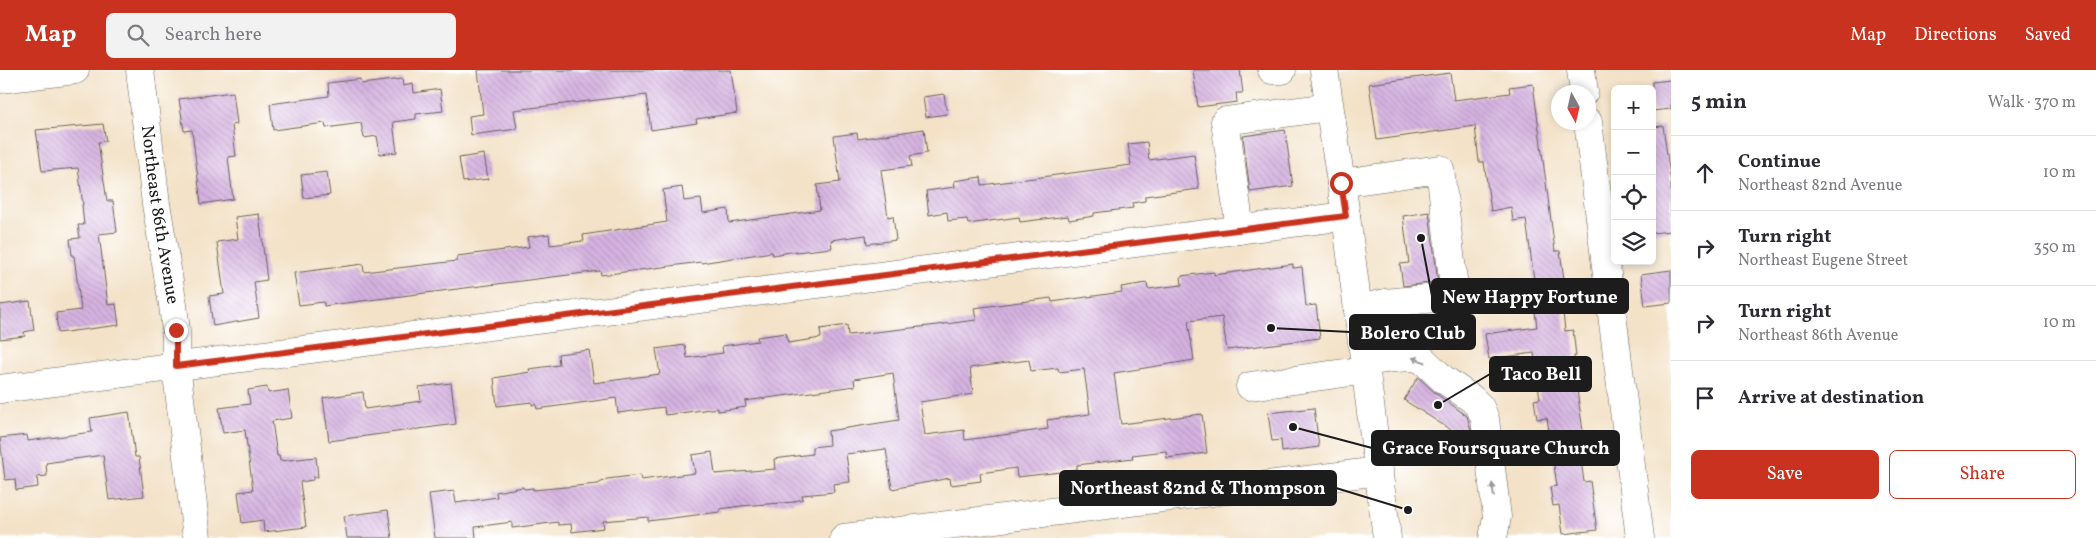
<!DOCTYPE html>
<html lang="en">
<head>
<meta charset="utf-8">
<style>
  body { margin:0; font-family:Vollkorn,serif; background:#f2f2f3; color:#2b2b33 }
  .controls { position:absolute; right:15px; top:15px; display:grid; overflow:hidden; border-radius:8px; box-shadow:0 2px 8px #0003 }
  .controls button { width:45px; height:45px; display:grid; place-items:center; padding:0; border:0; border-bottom:1px solid #e1e1e2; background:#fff; color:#2b2b33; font:25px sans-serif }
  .compass { position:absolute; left:1551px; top:15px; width:45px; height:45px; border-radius:50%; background:#fff; box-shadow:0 2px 8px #0003; rotate:172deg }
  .stop { position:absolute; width:15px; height:15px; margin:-11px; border:4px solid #c8321e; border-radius:50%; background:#fff }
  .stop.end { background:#c8321e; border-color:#fff; box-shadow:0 1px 5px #0008 }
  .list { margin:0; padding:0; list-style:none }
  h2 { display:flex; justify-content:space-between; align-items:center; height:65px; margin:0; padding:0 20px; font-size:21px }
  h2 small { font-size:16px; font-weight:400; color:#7c7c81 }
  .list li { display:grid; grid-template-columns:32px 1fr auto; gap:15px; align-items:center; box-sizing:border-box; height:75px; padding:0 20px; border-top:1px solid #e1e1e2 }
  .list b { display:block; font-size:19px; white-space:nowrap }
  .list p { margin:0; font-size:16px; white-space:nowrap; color:#7c7c81 }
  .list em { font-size:16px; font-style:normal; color:#7c7c81 }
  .actions { display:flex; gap:10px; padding:15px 20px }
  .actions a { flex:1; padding:11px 0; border:1px solid #c8321e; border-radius:8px; text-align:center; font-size:18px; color:#c8321e }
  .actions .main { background:#c8321e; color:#fff }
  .icon { flex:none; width:28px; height:28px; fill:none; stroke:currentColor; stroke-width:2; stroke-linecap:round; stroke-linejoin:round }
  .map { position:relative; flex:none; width:1671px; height:468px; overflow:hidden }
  header { display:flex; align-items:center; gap:30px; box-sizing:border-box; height:70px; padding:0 25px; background:#c8321e; color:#fff }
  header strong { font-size:24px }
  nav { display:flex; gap:28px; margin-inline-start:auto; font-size:18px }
  .search { width:350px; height:45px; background:#f2f2f3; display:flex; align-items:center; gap:12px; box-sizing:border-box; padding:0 18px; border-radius:8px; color:#7c7c81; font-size:19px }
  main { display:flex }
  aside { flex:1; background:#fff }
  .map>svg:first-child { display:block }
  .building { fill:url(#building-back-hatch); fill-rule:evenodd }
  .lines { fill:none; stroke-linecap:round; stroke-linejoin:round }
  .minor-casing { stroke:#676158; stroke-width:29 }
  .major-casing { stroke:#676158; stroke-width:29 }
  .path { stroke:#676158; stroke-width:3; stroke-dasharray:4 4; stroke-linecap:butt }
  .minor { stroke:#fff; stroke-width:28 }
  .major { stroke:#fff; stroke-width:28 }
  .oneway { fill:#999 }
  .route { stroke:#c8321e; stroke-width:6 }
  .labels { text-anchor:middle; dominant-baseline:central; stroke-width:4; stroke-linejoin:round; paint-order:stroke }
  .street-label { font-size:18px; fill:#1c1c1c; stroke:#fff }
  .leader { fill:none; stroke:#1c1c1c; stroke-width:2 }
  .callout-dot { fill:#1c1c1c; stroke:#fff; stroke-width:2 }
  .callout { fill:#1c1c1c; stroke:#1c1c1c; stroke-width:2 }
  .callout-label { font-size:19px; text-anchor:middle; font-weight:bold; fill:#fff }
</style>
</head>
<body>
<header>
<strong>Map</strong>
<div class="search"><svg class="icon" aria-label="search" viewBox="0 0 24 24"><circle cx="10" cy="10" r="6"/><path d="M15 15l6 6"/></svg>Search here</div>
<nav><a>Map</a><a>Directions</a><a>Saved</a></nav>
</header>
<main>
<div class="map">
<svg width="1671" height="468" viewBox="0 0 1671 468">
  <defs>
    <pattern id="building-back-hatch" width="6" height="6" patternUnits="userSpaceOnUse" patternTransform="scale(1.25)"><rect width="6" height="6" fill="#d5b2e0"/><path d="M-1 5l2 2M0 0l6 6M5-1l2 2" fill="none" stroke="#b698c0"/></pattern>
  </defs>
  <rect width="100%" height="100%" fill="#fff"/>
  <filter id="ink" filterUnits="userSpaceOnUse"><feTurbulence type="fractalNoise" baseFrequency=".02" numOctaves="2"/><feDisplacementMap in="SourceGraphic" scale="10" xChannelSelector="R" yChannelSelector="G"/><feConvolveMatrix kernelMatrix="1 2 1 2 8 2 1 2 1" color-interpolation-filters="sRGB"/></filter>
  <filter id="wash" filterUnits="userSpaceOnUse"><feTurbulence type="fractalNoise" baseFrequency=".0096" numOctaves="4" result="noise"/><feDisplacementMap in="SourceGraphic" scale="20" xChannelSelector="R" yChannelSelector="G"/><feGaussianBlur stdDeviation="1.12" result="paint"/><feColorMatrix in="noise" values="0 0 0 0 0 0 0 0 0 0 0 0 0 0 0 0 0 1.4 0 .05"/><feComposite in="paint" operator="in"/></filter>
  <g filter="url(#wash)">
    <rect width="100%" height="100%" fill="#f3e2c8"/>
    <g id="blocks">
      <!-- building -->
      <g class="building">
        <path d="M 478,0 L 731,0 L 737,43 L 696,49 L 697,53 L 651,60 L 646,25 L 622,28 L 622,27 L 514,40 L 517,59 L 471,65 L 469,46 L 483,44 Z"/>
        <path d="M 1193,0 L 1240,0 L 1243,23 L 1236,23 L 1237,32 L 1198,37 Z"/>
        <path d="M 1450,3 L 1454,30 L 1510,23 L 1509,17 L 1533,14 L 1555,181 L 1560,181 L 1566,223 L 1561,223 L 1565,261 L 1573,260 L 1576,286 L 1574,286 L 1574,299 L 1585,375 L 1579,375 L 1584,412 L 1590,411 L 1597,460 L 1563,464 L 1559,435 L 1553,436 L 1550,417 L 1557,416 L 1547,348 L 1537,349 L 1534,330 L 1540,329 L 1534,283 L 1489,289 L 1485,264 L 1537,257 L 1531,210 L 1534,210 L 1526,149 L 1513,151 L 1511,137 L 1491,141 L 1484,92 L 1479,92 L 1475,56 L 1377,70 L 1369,14 Z"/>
        <path d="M 360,9 L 361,14 L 402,9 L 403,16 L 413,14 L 414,23 L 440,19 L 443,41 L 416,44 L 416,49 L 393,52 L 397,82 L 380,84 L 377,66 L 364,68 L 361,53 L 326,58 L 325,53 L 273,60 L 270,34 L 329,26 L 328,13 Z"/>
        <path d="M 1671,10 L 1671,39 L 1652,41 L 1652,12 Z"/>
        <path d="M 233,22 L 237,54 L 232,55 L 236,86 L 228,87 L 233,129 L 201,134 L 192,60 L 184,61 L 179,29 Z"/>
        <path d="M 944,24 L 947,44 L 926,47 L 923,27 Z"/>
        <path d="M 103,54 L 106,71 L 98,72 L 107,131 L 113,131 L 117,162 L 99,164 L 108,235 L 116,234 L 119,255 L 58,263 L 56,243 L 81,240 L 74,186 L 72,186 L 70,169 L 80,168 L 78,155 L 84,155 L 82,135 L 83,135 L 78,98 L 42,101 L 36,60 Z"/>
        <path d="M 1663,56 L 1671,113 L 1671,161 L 1652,163 L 1652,57 Z"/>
        <path d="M 924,59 L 927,83 L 910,86 L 912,96 L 881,100 L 888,147 L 893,146 L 896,170 L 867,174 L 866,165 L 831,170 L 832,178 L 796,182 L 796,181 L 773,185 L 772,182 L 701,193 L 701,192 L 601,205 L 600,201 L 338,234 L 324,236 L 324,232 L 299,235 L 294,203 L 363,194 L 364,202 L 457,191 L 457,186 L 529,177 L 527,167 L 549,164 L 550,175 L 584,171 L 583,165 L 667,152 L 663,120 L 682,117 L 684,131 L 701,129 L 703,143 L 728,139 L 729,153 L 820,140 L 817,115 L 840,112 L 834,66 L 857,63 L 858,69 Z"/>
        <path d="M 1285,60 L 1293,116 L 1250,122 L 1243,66 Z"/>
        <path d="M 1147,72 L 1149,90 L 1194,84 L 1199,119 L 1145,126 L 1145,131 L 1132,133 L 1133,138 L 1094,143 L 1094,146 L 1069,150 L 1068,146 L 1020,152 L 1019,147 L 968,154 L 967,149 L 948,151 L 947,142 L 929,145 L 926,121 L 955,117 L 954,111 L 981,107 L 982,115 L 1131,95 L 1128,74 Z"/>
        <path d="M 484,84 L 488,109 L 463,112 L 459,88 Z"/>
        <path d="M 327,102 L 330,125 L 304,128 L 301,105 Z"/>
        <path d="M 1429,142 L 1438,212 L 1403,216 L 1400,194 L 1409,193 L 1403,146 Z"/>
        <path d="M 259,144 L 267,210 L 254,212 L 259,248 L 213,256 L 209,226 L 224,224 L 217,172 L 238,169 L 235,147 Z"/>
        <path d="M 1293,194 L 1293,198 L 1302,197 L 1306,236 L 1316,235 L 1320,268 L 1227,280 L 1222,247 L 1188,251 L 1194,290 L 1114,303 L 1121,354 L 1202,344 L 1207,383 L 1167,388 L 1166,381 L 1132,385 L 1133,388 L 1077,395 L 1077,399 L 1061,402 L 1017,407 L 1016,398 L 980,403 L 981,411 L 951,415 L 950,408 L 892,419 L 886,379 L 846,384 L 850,412 L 833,414 L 834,422 L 802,425 L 803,429 L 794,431 L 794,432 L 741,436 L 720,439 L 720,442 L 648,451 L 648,447 L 603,451 L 604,458 L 572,462 L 571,454 L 558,455 L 558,452 L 512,458 L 512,452 L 475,457 L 476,468 L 435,468 L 429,424 L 454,421 L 456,433 L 497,427 L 496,422 L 523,417 L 524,419 L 533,418 L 533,420 L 598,414 L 607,409 L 640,405 L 641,410 L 695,403 L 692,385 L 712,382 L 715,404 L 775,399 L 774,389 L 812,384 L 812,377 L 829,375 L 828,361 L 899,350 L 893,303 L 854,309 L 855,316 L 745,331 L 746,337 L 718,341 L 718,338 L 665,345 L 664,337 L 618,343 L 616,328 L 537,339 L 536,334 L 532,335 L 532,332 L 497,336 L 494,308 L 530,302 L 529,299 L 559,295 L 558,284 L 589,280 L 594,313 L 660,304 L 656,279 L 685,275 L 687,288 L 723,283 L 722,276 L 758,271 L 757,267 L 786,263 L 788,273 L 821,268 L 820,259 L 847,255 L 848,265 L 938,255 L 976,250 L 974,238 L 1051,228 L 1052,232 L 1122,222 L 1121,217 L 1147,213 L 1148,219 L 1182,215 L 1181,206 L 1214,202 L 1214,205 ZM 1029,290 L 1031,301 L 1058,298 L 1059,302 L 1084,299 L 1090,344 L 1047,350 L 1048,359 L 965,370 L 964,360 L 925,365 L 920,332 L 973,324 L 970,298 Z"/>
        <path d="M 1671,200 L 1671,233 L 1645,236 L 1641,204 Z"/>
        <path d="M 30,231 L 34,260 L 24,262 L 25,266 L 0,269 L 0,235 Z"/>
        <path d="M 1418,307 L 1434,322 L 1467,346 L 1471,360 L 1465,369 L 1404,330 Z"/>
        <path d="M 451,313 L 456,354 L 329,371 L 323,328 L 363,322 L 365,339 L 421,331 L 419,317 Z"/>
        <path d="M 267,317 L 268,323 L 288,320 L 292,348 L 272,351 L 277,386 L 279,386 L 280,391 L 316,387 L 318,407 L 313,407 L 313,410 L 300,412 L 306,457 L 264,462 L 263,450 L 242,453 L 238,422 L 253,420 L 245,360 L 223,363 L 219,338 L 250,334 L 248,320 Z"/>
        <path d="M 1314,338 L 1319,377 L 1282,382 L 1281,370 L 1272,371 L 1268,343 Z"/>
        <path d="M 129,342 L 135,387 L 139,387 L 144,426 L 109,430 L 103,385 L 46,393 L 47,406 L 37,407 L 38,417 L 16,420 L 15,409 L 5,410 L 0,368 L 27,365 L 28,371 L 92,362 L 90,348 Z"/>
        <path d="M 388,440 L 392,468 L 347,468 L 344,446 Z"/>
      </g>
    </g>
  </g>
  <g filter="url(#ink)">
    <use href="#blocks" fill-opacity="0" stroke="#676158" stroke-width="1"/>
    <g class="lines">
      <defs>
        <g id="minor">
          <path id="s1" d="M 140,0 L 156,134 L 173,235 L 176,261 L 176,296 L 197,468"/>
          <path d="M 1272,0 L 1282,0"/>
          <path d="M 1581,0 L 1584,22"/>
          <path d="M 0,9 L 75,0"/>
          <path d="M 1588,52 L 1640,468"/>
          <path d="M 1341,113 L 1440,99 L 1455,226 L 1386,233 L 1358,239"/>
          <path d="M 1240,160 L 1225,51 L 1329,37"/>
          <path d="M 1365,292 L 1394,288 L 1414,287 L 1423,290 L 1443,309 L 1472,329 L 1480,337 L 1485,349 L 1497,447 L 1493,468"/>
          <path d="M 1250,316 L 1366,300"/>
          <path d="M 0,319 L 1346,146"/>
          <path d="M 844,468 L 1379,401"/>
        </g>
        <path id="major" d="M 1324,0 L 1346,146 L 1387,468"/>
      </defs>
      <!-- minor casing -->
      <use href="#minor" class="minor-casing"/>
      <!-- major casing -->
      <use href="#major" class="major-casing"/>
      <!-- path -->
      <path class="path" d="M 1408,371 L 1442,366 L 1444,378"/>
      <!-- minor -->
      <use href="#minor" class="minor"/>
      <!-- major -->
      <use href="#major" class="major"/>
    </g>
    <!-- one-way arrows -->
    <defs><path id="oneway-solid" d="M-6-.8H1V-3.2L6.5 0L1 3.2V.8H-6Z" transform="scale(1.25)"/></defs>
    <g class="oneway">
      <use href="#oneway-solid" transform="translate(1419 290) rotate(-161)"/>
      <use href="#oneway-solid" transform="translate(1493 420) rotate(-97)"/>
    </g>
  </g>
  <g class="lines" filter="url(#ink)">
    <!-- route -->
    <path class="route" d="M 176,260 L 176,296 L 1346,146 L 1341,113"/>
  </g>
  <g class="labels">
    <!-- street labels -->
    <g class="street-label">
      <text stroke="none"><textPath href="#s1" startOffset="146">Northeast 86th Avenue</textPath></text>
    </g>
  </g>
  <!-- callouts -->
  <path class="leader" d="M1421 168L1432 226M1271 258L1350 262M1438 335L1490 304M1293 357L1372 378M1408 440L1336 418"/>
  <g class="callout-dot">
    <circle cx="1421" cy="168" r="5"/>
    <circle cx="1271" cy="258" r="5"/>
    <circle cx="1438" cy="335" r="5"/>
    <circle cx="1293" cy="357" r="5"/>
    <circle cx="1408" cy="440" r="5"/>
  </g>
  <g class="callout">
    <rect x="1432" y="209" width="196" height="34" rx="5"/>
    <rect x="1350" y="245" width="125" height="34" rx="5"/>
    <rect x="1490" y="287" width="101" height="34" rx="5"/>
    <rect x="1372" y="361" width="247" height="34" rx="5"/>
    <rect x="1060" y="401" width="276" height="34" rx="5"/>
  </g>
  <g class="callout-label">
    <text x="1530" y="233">New Happy Fortune</text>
    <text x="1413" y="269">Bolero Club</text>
    <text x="1541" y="310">Taco Bell</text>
    <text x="1496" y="384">Grace Foursquare Church</text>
    <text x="1198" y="424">Northeast 82nd &amp; Thompson</text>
  </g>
</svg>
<div class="controls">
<button>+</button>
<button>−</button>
<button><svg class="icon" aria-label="locate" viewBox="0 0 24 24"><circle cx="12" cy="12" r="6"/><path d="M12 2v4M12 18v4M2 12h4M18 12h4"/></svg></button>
<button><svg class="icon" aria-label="layers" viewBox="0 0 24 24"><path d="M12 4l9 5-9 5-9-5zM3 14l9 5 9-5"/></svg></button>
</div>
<svg class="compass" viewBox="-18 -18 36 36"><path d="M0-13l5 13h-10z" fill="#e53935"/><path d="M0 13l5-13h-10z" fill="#7c7c81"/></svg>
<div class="stop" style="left:1341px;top:113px"></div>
<div class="stop end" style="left:176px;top:260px"></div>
</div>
<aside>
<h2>5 min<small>Walk · 370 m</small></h2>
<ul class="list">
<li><svg class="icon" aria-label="ahead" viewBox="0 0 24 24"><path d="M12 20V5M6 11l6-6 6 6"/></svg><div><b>Continue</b><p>Northeast 82nd Avenue</p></div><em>10 m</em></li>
<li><svg class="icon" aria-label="right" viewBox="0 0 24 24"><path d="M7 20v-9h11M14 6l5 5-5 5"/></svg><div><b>Turn right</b><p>Northeast Eugene Street</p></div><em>350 m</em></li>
<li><svg class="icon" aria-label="right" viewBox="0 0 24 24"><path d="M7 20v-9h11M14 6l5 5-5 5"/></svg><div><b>Turn right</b><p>Northeast 86th Avenue</p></div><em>10 m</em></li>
<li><svg class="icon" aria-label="arrive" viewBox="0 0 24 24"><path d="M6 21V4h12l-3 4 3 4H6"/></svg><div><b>Arrive at destination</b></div></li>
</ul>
<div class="actions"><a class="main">Save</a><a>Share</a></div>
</aside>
</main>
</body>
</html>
